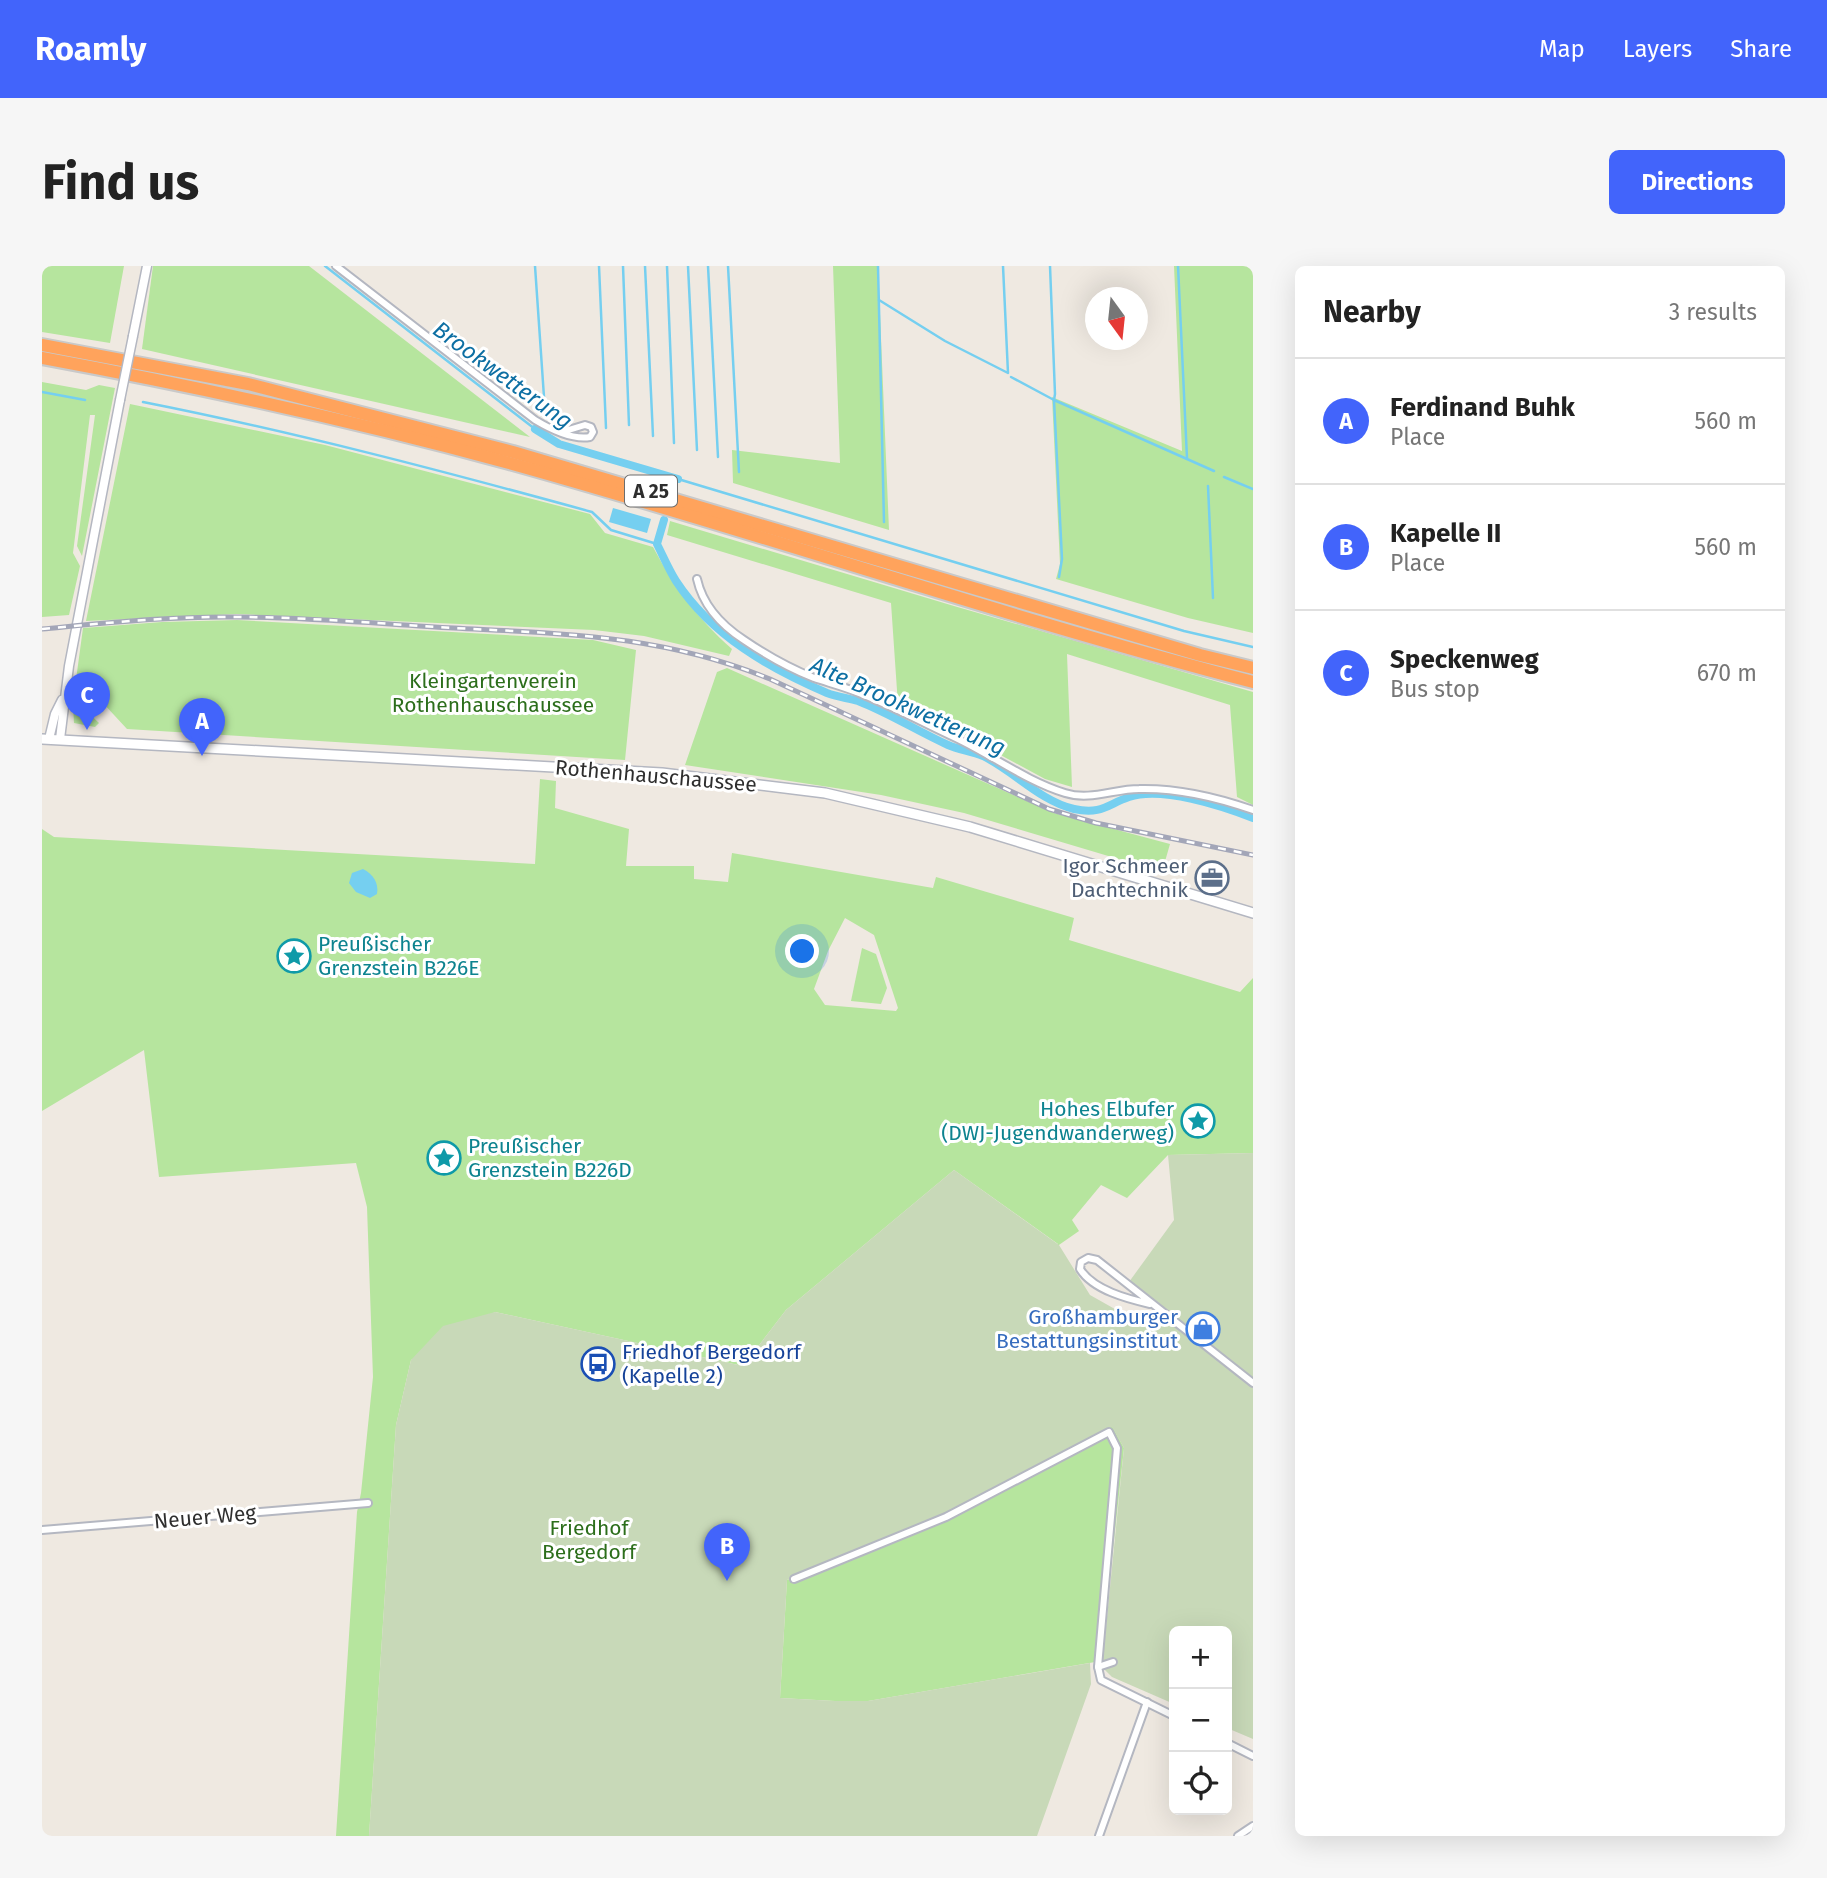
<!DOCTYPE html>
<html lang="en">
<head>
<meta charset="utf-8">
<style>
  body { margin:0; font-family:"Fira Sans",sans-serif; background:#f6f6f6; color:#222 }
  .controls { position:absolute; right:21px; bottom:21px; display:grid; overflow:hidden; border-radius:10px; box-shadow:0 7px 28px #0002 }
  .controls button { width:63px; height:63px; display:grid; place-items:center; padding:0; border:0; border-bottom:2px solid #e0e0e0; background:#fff; color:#222; font:35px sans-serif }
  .compass { position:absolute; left:1043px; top:21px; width:63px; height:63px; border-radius:50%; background:#fff; box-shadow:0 7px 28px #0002; rotate:165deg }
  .you { position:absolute; left:761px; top:686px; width:24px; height:24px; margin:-18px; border:5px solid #fff; border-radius:50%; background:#1a73e8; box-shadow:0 0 0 10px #1a73e833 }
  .badge { display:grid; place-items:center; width:46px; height:46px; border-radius:50%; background:#4264fb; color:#fff; font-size:23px; font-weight:700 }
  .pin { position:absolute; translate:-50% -58px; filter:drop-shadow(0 2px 4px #0008) }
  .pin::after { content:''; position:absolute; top:37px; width:24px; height:21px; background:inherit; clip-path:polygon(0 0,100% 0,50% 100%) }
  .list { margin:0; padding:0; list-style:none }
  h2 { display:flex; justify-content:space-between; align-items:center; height:91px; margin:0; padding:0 28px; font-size:30px }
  h2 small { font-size:23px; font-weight:400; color:#767676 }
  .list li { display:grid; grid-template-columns:46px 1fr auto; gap:21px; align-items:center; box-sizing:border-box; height:126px; padding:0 28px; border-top:2px solid #e0e0e0 }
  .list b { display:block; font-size:26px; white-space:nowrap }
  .list p { margin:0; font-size:23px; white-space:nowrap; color:#767676 }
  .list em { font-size:23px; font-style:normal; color:#767676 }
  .icon { flex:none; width:38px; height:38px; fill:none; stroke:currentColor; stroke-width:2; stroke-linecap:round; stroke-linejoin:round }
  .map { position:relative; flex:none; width:1211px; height:1570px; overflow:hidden; border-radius:10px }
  header { display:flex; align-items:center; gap:42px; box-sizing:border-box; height:98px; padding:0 35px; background:#4264fb; color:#fff }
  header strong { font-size:33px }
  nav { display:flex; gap:38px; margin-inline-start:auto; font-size:24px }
  .intro { display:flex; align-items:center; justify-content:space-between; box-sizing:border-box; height:168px; padding:0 42px }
  h1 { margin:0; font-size:49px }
  .button { padding:18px 32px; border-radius:10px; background:#4264fb; color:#fff; font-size:24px; font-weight:700 }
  main { display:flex; gap:42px; padding:0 42px }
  aside { flex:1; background:#fff; border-radius:10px; box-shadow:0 7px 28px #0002 }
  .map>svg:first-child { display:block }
  .green { fill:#b6e59e; fill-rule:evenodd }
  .cemetery { fill:#c8d9b8 }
  .water { fill:#75cff0 }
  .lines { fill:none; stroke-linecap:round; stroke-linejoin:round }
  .stream { stroke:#75cff0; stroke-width:2.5 }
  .canal { stroke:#75cff0; stroke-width:8 }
  .minor-casing { stroke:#b4b7c1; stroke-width:10 }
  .tertiary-casing { stroke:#b4b7c1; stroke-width:11 }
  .secondary-casing { stroke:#b4b7c1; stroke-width:12 }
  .motorway-casing { stroke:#c9c9c9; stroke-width:16 }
  .minor { stroke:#fff; stroke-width:6 }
  .tertiary { stroke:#fff; stroke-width:8 }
  .secondary { stroke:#fff; stroke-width:9 }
  .motorway { stroke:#ffa35c; stroke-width:12 }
  .rail-casing { stroke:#a3a6b8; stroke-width:5 }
  .rail { stroke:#fff; stroke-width:2.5; stroke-dasharray:8; stroke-linecap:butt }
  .tertiary-bridge-casing { stroke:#b4b7c1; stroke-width:11; stroke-linecap:butt }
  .tertiary-bridge { stroke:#fff; stroke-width:8 }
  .labels { text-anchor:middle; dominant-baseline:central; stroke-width:6; stroke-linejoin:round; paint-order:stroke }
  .shield { fill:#fff; stroke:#6d6d6d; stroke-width:2 }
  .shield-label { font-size:19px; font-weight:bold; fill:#2e2e2e }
  .park-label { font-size:21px; fill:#2c6e1b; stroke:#fff }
  .street-label { font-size:21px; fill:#2e2e2e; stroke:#fff }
  .service-label { font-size:21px; fill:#4e5e75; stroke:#fff; text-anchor:end }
  .culture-label { font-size:21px; fill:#0d838f; stroke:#fff; text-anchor:start }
  .shop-label { font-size:21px; fill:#366cbe; stroke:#fff; text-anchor:end }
  .transit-label { font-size:21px; fill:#164399; stroke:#fff; text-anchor:start }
  .water-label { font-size:23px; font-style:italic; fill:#0d6fa3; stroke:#fff }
</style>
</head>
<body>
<header>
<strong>Roamly</strong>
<nav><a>Map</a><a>Layers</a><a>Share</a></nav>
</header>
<div class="intro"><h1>Find us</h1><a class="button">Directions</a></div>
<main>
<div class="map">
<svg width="1211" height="1570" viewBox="0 0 1211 1570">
  <rect width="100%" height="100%" fill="#efe9e1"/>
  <!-- green -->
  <g class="green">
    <path d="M 0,0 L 82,0 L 68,77 L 0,66 Z"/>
    <path d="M 111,0 L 267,0 L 488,171 L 100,83 Z"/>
    <path d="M 791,0 L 836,0 L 847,264 L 691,217 L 690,184 L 798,197 Z"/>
    <path d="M 1132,0 L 1211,0 L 1211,367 L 1146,352 L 1014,313 L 1018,298 L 1010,131 L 1140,185 Z"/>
    <path d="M 0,116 L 44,124 L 57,119 L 73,122 L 40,290 L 35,280 L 53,149 L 48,149 L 31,287 L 38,300 L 27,349 L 0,351 Z"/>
    <path d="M 88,138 L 283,179 L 548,248 L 563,267 L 611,281 C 633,322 655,352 690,383 L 687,390 L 602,370 L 552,364 L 195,348 L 44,355 Z"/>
    <path d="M 628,255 L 912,340 L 1211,426 L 1211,539 L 1195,531 L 1188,439 L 1025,388 L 1030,521 L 1003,513 L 927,472 L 856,439 L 849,337 L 625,269 Z"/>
    <path d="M 195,354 L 551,374 L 594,384 L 583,494 L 85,463 L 60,436 L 36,427 L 33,421 L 41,362 L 120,356 Z"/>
    <path d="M 685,402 L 1012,547 L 1128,578 L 1120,606 L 922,547 L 839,529 L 643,499 L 675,406 Z"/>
    <path d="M 36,437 L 57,457 L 53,461 L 32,457 L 31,438 Z"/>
    <path d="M 498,513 L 514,515 L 513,542 L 587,563 L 584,600 L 652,600 L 652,613 L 686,616 L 690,587 L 891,622 L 894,611 L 1032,652 L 1027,674 L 1198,726 L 1211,712 L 1211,887 L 1126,889 L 1085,932 L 1059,919 L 1030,954 L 1037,965 L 1014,981 L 1016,978 L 912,904 L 744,1044 L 701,1100 L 453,1046 L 369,1094 L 354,1159 L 327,1570 L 294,1570 L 315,1246 L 319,1227 L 331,1111 L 325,941 L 314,897 L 117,911 L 102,784 L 0,845 L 0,563 L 12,571 L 493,598 ZM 803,652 L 832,669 L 856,742 L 854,745 L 783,739 L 772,723 L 786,685 Z"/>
    <path d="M 820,682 L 834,688 L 845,722 L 839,738 L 809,735 Z"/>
    <path d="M 1070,1160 L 1082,1182 L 1059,1395 L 826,1435 L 793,1435 L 738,1432 L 745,1314 L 903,1248 Z"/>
  </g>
  <!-- cemetery -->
  <g class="cemetery">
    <path d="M 1211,887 L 1211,1113 L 1087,1016 L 1132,954 L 1126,889 Z"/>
    <path d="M 912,904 L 1017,979 L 1048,1029 L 1087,1051 L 1116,1048 L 1211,1122 L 1211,1473 L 1185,1462 L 1185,1365 L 1132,1365 L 1132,1438 L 1070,1411 L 1060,1401 L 1082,1182 L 1070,1161 L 903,1248 L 745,1314 L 738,1432 L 793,1435 L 826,1435 L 1048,1397 L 1049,1418 L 995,1570 L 327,1570 L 354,1159 L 369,1094 L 401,1060 L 453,1046 L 701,1100 L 744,1044 Z"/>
  </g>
  <!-- water -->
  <g class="water">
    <path d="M 571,242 L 609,253 L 605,267 L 567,256 Z"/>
    <path d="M 321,603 C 331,608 337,617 335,628 L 328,632 L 314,626 L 307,617 L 310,607 Z"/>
  </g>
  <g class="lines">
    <!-- stream -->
    <g class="stream">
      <path d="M 283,0 L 493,163"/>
      <path d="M 493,0 L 502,131"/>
      <path d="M 557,0 L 564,162"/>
      <path d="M 581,0 L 587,159"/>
      <path d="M 603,0 L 611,170"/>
      <path d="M 625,0 L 632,177"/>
      <path d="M 646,0 L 655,184"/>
      <path d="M 666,0 L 676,191"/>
      <path d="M 686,0 L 697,206"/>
      <path d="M 836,0 L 842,256"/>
      <path d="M 1008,0 L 1013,128 L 1012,134 L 1020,293 L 1017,311"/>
      <path d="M 1136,0 L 1145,192"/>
      <path d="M 837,34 L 903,75 L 966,107 L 961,0"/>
      <path d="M 969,111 L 1012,134 L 1172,205"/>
      <path d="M 0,126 L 43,134"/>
      <path d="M 101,136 C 253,166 401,205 550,246 L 569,264 L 615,278"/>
      <path d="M 1182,211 L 1211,223"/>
      <path d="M 636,213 L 1142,365 L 1211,381"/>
      <path d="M 1166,220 L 1171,332"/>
    </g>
    <!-- canal -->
    <g class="canal">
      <path d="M 493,163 L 517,178 L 636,213"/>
      <path d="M 622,254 L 615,278 C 621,290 627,304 634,315 C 670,370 727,402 785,427 C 795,431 806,432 816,435 C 847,447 875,465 906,479 C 917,484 930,485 941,490 C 972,505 998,535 1032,543 C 1060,549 1066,538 1087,531 C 1120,520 1180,540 1211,552"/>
    </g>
    <defs>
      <g id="minor">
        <path d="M 294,0 L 493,154 C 508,163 531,174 548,171 L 551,166 L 549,161 L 543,159 L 520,166"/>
        <path d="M 655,313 C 661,340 679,359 702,374 C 724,389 747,402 772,412 C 787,417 803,421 817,427 C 850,440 882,457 914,472 C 950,489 984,515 1023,527 C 1048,535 1072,523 1097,523 C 1136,522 1174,531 1211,544"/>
        <path d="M 1108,1038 C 1086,1033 1051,1024 1038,1003 L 1039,996 L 1046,992 L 1055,994 L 1211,1117"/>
        <path d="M 0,1264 L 326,1237"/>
        <path d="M 752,1313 L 904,1251 L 1067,1166 L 1075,1182 L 1056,1401 L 1059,1414 L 1132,1450"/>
        <path d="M 1056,1401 L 1071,1396"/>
        <path d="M 1185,1477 L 1211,1490"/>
        <path d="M 1057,1570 L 1105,1436"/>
        <path d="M 1196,1570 L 1211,1560"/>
      </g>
      <g id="tertiary">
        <path d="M 91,70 L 105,0"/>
        <path d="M 7,473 L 13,448 L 20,434"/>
        <path d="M 18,473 L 27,400 L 78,134"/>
      </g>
      <path id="secondary" d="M 0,473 L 620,507 L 783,527 L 928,561 L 1211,647"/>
      <g id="motorway">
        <path d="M 0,79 L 206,118 L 471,186 L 1158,389 L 1211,402"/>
        <path d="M 0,92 C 157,121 313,155 467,197 C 716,266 961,351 1211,416"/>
      </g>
    </defs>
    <!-- minor casing -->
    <use href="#minor" class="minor-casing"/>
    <!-- tertiary casing -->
    <use href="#tertiary" class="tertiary-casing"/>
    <!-- secondary casing -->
    <use href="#secondary" class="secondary-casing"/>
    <!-- motorway casing -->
    <use href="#motorway" class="motorway-casing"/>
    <!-- minor -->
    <use href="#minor" class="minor"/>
    <!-- tertiary -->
    <use href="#tertiary" class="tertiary"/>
    <!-- secondary -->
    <use href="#secondary" class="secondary"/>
    <!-- motorway -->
    <use href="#motorway" class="motorway"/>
    <defs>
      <path id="rail" d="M 0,363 C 65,357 130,350 195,351 C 267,351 340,358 412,362 C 526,368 620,369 728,413 L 1007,543 L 1054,557 L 1211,589"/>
    </defs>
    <!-- rail casing -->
    <use href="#rail" class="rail-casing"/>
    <!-- rail -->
    <use href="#rail" class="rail"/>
    <defs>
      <path id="tertiary-bridge" d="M 78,134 L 91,70"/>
    </defs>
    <!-- tertiary-bridge casing -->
    <use href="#tertiary-bridge" class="tertiary-bridge-casing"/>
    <!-- tertiary-bridge -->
    <use href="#tertiary-bridge" class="tertiary-bridge"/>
  </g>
  <!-- icons -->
  <defs>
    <symbol id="office-ring" viewBox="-11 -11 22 22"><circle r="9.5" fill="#fff" stroke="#5c6f8a" stroke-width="1.5"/><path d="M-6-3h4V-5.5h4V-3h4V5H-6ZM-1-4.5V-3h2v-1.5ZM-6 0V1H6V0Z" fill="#5c6f8a"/></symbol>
    <symbol id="sight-ring" viewBox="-11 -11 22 22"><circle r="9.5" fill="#fff" stroke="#0f9aa8" stroke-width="1.5"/><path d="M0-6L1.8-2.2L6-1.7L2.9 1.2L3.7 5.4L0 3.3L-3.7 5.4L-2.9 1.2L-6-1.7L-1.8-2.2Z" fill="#0f9aa8"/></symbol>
    <symbol id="shop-ring" viewBox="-11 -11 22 22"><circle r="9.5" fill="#fff" stroke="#3f7fe0" stroke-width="1.5"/><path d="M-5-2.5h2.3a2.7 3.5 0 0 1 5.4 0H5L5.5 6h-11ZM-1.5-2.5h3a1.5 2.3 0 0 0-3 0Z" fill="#3f7fe0"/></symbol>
    <symbol id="bus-ring" viewBox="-11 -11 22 22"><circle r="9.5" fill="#fff" stroke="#1a4fb4" stroke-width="1.5"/><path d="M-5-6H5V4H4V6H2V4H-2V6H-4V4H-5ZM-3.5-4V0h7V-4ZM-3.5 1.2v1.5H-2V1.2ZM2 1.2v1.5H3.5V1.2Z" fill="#1a4fb4"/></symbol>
  </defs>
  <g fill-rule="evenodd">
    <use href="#office-ring" x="1151" y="593" width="38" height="38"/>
    <use href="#sight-ring" x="233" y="671" width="38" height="38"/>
    <use href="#sight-ring" x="1137" y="836" width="38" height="38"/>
    <use href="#sight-ring" x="383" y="873" width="38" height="38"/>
    <use href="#shop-ring" x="1142" y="1044" width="38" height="38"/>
    <use href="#bus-ring" x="537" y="1079" width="38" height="38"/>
  </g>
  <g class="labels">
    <!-- shield labels -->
    <rect class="shield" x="583" y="209.5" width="52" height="31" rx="5"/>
    <g class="shield-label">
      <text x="609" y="225">A 25</text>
    </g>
    <!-- park labels -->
    <g class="park-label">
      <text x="451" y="415">Kleingartenverein<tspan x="451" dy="24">Rothenhauschaussee</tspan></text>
      <text x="547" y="1262">Friedhof<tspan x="547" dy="24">Bergedorf</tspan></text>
    </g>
    <!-- street labels -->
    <g class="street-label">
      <text transform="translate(614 510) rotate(5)">Rothenhauschaussee</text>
      <text transform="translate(163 1251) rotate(-5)">Neuer Weg</text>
    </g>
    <!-- service labels -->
    <g class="service-label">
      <text x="1146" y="600">Igor Schmeer<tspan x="1146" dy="24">Dachtechnik</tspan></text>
    </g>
    <!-- culture labels -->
    <g class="culture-label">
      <text x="276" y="678">Preußischer<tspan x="276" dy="24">Grenzstein B226E</tspan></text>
      <text x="1132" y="843" text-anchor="end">Hohes Elbufer<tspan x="1132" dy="24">(DWJ-Jugendwanderweg)</tspan></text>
      <text x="426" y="880">Preußischer<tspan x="426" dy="24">Grenzstein B226D</tspan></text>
    </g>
    <!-- shop labels -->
    <g class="shop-label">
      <text x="1136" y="1051">Großhamburger<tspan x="1136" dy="24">Bestattungsinstitut</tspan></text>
    </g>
    <!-- transit labels -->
    <g class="transit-label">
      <text x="580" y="1086">Friedhof Bergedorf<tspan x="580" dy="24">(Kapelle 2)</tspan></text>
    </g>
    <!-- water labels -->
    <g class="water-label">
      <text transform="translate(461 109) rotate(36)">Brookwetterung</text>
      <text transform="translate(866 440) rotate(24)">Alte Brookwetterung</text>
    </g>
  </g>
</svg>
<div class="controls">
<button>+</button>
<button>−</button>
<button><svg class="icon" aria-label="locate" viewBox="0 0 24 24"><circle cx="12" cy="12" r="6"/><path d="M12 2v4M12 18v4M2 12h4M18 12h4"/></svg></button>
</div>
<svg class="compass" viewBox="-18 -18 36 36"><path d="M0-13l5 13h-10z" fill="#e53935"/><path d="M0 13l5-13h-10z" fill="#767676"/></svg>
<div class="you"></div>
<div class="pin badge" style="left:160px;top:490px">A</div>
<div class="pin badge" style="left:685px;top:1315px">B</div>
<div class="pin badge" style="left:45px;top:464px">C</div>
</div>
<aside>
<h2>Nearby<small>3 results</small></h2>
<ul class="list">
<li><span class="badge">A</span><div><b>Ferdinand Buhk</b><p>Place</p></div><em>560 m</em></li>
<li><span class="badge">B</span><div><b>Kapelle II</b><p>Place</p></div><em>560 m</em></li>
<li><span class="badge">C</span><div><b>Speckenweg</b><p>Bus stop</p></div><em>670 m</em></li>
</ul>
</aside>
</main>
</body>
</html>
